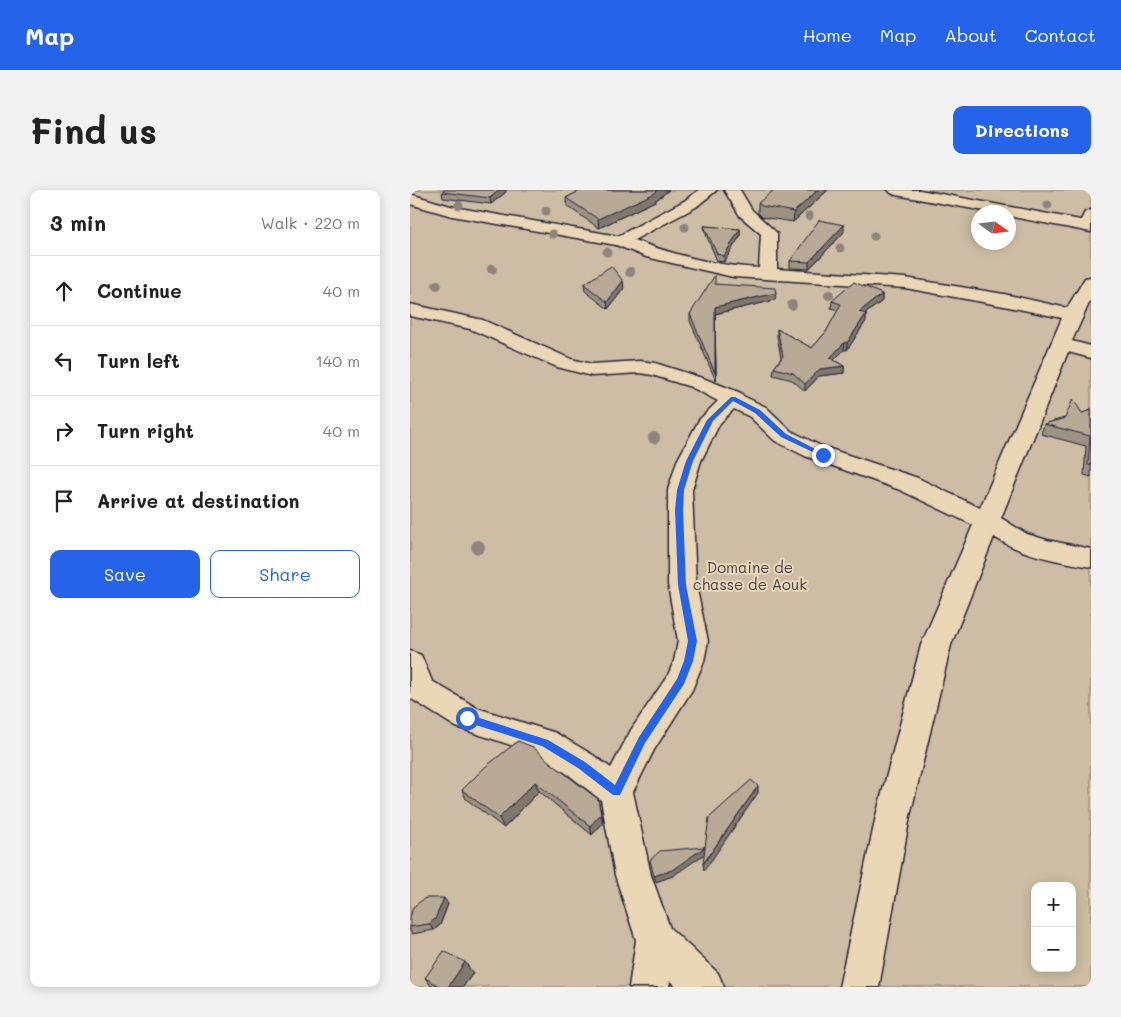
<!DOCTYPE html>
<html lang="en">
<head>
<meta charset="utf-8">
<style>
  body { margin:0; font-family:Mali,sans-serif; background:#f2f2f2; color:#222 }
  .controls { position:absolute; right:15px; bottom:15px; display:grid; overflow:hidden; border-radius:10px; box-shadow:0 2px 12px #0003 }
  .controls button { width:45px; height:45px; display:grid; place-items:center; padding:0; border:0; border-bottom:1px solid #e0e0e0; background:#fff; color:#222; font:25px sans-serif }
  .compass { position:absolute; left:561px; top:15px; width:45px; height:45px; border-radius:50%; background:#fff; box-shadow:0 2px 12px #0003; rotate:104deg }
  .stop { position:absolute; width:15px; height:15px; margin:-11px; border:4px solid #2563eb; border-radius:50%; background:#fff }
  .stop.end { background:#2563eb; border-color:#fff; box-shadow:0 1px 5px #0008 }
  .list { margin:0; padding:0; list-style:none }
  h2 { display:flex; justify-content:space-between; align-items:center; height:65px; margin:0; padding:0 20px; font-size:21px }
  h2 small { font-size:16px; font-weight:400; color:#767676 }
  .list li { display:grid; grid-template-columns:32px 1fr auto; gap:15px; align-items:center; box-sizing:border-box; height:70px; padding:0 20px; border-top:1px solid #e0e0e0 }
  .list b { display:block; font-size:19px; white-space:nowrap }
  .list em { font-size:16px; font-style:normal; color:#767676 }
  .actions { display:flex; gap:10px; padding:15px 20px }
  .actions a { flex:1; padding:11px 0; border:1px solid #2563eb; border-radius:10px; text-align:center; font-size:18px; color:#2563eb }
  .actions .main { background:#2563eb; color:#fff }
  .icon { flex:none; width:28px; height:28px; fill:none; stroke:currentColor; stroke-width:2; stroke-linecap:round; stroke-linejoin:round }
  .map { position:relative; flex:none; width:681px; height:797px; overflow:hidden; border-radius:10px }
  header { display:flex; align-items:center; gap:30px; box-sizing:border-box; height:70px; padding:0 25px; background:#2563eb; color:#fff }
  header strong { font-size:24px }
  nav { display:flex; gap:28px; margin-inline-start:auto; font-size:18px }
  .intro { display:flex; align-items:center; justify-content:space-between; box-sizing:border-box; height:120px; padding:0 30px }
  h1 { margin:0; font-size:35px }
  .button { padding:12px 22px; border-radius:10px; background:#2563eb; color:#fff; font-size:18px; font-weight:700 }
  main { display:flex; gap:30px; padding:0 30px }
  aside { flex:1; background:#fff; border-radius:10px; box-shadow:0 2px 12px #0003 }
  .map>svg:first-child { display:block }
  .green { fill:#cdbda4; stroke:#787070; fill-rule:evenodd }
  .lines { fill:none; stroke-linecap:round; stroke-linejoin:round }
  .street-casing { stroke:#22223b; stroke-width:3 }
  .primary-casing { stroke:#22223b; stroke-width:3 }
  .street { fill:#ead7b5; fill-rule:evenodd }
  .primary { fill:#ead7b5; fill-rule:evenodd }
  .tree { fill:#8f847d }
  .wall { fill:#9e9282; stroke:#22223b }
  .shaded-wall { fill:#81776a; stroke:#22223b }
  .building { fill:#b8aa97; stroke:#22223b }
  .route { fill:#2563eb }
  .labels { text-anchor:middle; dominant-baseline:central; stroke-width:4; stroke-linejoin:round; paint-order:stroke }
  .park-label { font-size:15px; fill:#444150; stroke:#ead7b5 }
</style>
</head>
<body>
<header>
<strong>Map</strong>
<nav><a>Home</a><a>Map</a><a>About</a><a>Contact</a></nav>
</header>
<div class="intro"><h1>Find us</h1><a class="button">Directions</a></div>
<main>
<aside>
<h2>3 min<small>Walk · 220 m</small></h2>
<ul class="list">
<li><svg class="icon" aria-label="ahead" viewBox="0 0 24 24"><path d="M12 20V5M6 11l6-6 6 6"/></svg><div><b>Continue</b></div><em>40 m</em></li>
<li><svg class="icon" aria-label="left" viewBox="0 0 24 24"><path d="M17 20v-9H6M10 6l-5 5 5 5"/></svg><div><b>Turn left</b></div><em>140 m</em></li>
<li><svg class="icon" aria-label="right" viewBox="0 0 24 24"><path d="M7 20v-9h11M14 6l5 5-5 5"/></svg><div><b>Turn right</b></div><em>40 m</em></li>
<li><svg class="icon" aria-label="arrive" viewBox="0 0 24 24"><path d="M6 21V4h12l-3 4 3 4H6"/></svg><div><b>Arrive at destination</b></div></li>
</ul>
<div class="actions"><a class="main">Save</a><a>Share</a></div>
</aside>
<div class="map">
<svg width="681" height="797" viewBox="0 0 681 797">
  <rect width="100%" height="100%" fill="#ead7b5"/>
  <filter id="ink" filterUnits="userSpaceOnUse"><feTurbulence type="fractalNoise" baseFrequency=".02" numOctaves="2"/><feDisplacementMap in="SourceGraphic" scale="10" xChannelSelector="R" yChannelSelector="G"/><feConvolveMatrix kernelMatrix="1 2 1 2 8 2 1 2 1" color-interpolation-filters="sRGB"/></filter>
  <g filter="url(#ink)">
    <!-- green -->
    <path class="green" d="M 0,0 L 681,0 L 681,797 L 0,797 ZM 568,22 L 598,22 L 598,52 L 568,52 ZM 625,696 L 662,696 L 662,778 L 625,778 Z"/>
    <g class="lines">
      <defs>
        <g id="street">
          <path d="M 289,0 L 307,0 L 286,17 L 224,50 C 264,65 307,76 349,78 L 351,44 L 330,26 L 314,0 L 330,0 L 342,20 L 367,43 L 367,79 L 495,88 L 594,104 L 657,118 L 675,88 L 681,87 L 681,109 L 662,151 L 681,156 L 681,168 L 658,162 L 591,328 L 617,344 L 637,350 L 681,359 L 681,377 C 647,371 614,366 584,347 L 541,455 L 500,626 L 469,797 L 429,797 L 466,626 L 511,455 L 563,335 L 490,300 L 395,266 L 365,251 L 340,227 L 324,219 L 310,233 L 291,271 L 282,300 L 286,395 L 298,451 L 294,471 L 282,500 L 244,560 L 223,602 L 241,685 L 260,738 L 308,783 L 314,797 L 266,797 L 260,791 L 259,797 L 219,797 L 226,750 L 205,685 L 191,610 L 159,585 L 125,563 L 46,537 L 0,508 L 0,461 L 11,465 L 22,491 L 67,518 L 146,543 L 183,565 L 201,578 L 221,540 L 258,485 L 264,471 L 268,451 L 258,395 L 258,300 L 267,271 L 289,230 L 308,211 L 281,197 L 242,185 L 230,183 L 182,186 L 147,177 L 60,139 L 0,126 L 0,114 L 73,130 L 161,169 L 182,174 L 230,171 L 245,173 L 295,189 L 331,203 L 333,206 L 356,217 L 381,241 L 411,256 L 508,288 L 570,318 L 652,128 L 594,116 L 495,98 L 323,87 L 236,67 L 206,55 L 42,26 L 0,14 L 0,4 L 44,17 L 208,46 L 274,11 Z"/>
          <path d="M 681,20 L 681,40 L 670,39 L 668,36 L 675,22 Z"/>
        </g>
        <path id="primary" d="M 478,0 L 510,0 L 681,32 L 681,42 L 598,26 L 598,22 L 580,22 L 486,5 L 481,3 Z"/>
      </defs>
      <!-- street casing -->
      <use href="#street" class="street-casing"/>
      <!-- primary casing -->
      <use href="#primary" class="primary-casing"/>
      <!-- street -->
      <use href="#street" class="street"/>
      <!-- primary -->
      <use href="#primary" class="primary"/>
    </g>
    <!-- trees -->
    <g class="tree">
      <circle cx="49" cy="15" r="4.5"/>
      <circle cx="638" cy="15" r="4.5"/>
      <circle cx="136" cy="21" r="4.5"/>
      <circle cx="399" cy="26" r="4.5"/>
      <circle cx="275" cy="37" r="4.5"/>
      <circle cx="142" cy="44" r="4.5"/>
      <circle cx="464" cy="46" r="4.5"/>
      <circle cx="430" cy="58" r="4.5"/>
      <circle cx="197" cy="62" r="4.5"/>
      <circle cx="82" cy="79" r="5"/>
      <circle cx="220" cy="82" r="5"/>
      <circle cx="27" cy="95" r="5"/>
      <circle cx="419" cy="105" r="5"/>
      <circle cx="382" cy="115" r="5"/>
      <circle cx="244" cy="248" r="6"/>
      <circle cx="68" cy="357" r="7"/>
    </g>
    <!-- wall -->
    <g class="wall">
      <path d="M 171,0 L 259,0 L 245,11 L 189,38 L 157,16 L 156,8 Z"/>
      <path d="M 418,0 L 383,32 L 352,27 L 348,23 L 348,13 Z"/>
      <path d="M 32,2 L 96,2 L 81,14 L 33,8 Z"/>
      <path d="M 294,36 L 330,39 L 330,46 L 314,72 L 307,71 L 295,42 Z"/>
      <path d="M 434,42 L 399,79 L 380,78 L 380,71 Z"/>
      <path d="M 174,94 L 214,98 L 198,119 L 175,101 Z"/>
      <path d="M 305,94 L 365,110 L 305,124 L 306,191 L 280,131 L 280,124 Z"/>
      <path d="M 472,104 L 472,111 L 455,124 L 456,124 L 456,131 L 437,160 L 434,160 L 424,170 L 434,176 L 434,183 L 409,186 L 395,201 L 382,190 L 363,185 L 364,178 L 371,168 L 367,146 L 367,139 L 402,158 L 416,142 L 428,120 L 421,118 L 422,111 Z"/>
      <path d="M 681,218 L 681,287 L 674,285 L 676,256 L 631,244 L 634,234 L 680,221 Z"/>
      <path d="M 108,551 L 191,619 L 193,633 L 182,645 L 129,601 L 94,638 L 56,609 L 52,600 Z"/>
      <path d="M 38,714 L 30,735 L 24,740 L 2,744 L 0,741 L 0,737 Z"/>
      <path d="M 63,783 L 53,797 L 22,797 L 15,788 Z"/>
    </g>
    <!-- shaded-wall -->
    <g class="shaded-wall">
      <path d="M 89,0 L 96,0 L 96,2 L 81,14 L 80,8 Z"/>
      <path d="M 248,0 L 259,0 L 245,11 L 189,38 L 188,29 Z"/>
      <path d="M 408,0 L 418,0 L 383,32 L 384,22 Z"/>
      <path d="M 434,35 L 434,42 L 399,79 L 399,72 Z"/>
      <path d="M 330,39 L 330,46 L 314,72 L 314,66 Z"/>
      <path d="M 213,91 L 214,98 L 198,119 L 197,112 Z"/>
      <path d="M 366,103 L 365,110 L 305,124 L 306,191 L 305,117 Z"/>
      <path d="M 472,104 L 472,111 L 448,129 L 449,122 Z"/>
      <path d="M 456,124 L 456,131 L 437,160 L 437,153 Z"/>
      <path d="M 435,152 L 434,160 L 419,175 L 420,168 Z"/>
      <path d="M 434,176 L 434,183 L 409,186 L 395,201 L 395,194 L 410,179 Z"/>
      <path d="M 125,592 L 129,601 L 94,638 L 89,628 Z"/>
      <path d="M 348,596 L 348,603 L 294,681 L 293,674 Z"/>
      <path d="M 188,609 L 193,633 L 182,645 L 180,636 Z"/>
      <path d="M 295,657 L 296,663 L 263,686 L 246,692 L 244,686 Z"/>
      <path d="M 34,708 L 38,714 L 30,735 L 24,740 L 19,734 Z"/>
      <path d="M 55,772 L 63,783 L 53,797 L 38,797 Z"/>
    </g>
    <!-- building -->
    <g class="building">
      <path d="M 34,0 L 89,0 L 80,8 L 32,2 Z"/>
      <path d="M 171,0 L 248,0 L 245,3 L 188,29 L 156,8 Z"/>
      <path d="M 364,0 L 408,0 L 384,22 L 352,16 L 348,13 Z"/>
      <path d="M 409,30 L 434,35 L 399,72 L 380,71 Z"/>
      <path d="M 294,36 L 330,39 L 314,66 L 307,64 Z"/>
      <path d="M 201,76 L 213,91 L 197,112 L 174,94 Z"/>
      <path d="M 305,85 L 305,94 L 365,98 L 366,103 L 305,117 L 305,183 L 280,124 Z"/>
      <path d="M 444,92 L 472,104 L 449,122 L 456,124 L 437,153 L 435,152 L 420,168 L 434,176 L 410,179 L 395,194 L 383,183 L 364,178 L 373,166 L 367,139 L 402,158 L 416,142 L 431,114 L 422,111 Z"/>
      <path d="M 663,209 L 672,223 L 681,220 L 681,275 L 678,275 L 680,246 L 634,234 L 655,228 Z"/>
      <path d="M 108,551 L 123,557 L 141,573 L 188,609 L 191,624 L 180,636 L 125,592 L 89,628 L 52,600 L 74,578 Z"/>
      <path d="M 341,590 L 348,596 L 293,674 L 295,657 L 262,680 L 244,686 L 240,670 L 250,661 L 295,657 L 299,628 Z"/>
      <path d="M 15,708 L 34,708 L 25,729 L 19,734 L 0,737 L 0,728 L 3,717 Z"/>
      <path d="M 34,761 L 55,772 L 38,797 L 31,797 L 15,788 Z"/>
    </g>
  </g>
  <!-- route -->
  <path class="route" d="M 321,207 L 325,207 L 350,220 L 376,244 L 417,265 L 411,266 L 371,247 L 345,223 L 323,211 L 303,231 L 283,271 L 274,300 L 273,320 L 276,395 L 287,451 L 283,471 L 274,494 L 235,553 L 210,605 L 203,605 L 168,578 L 132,556 L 53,531 L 53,525 L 57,524 L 138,550 L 175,572 L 205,595 L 229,547 L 267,489 L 274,471 L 278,451 L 268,395 L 265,320 L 267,300 L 276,271 L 297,230 Z"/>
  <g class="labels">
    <!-- park labels -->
    <g class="park-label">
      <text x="340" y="377">Domaine de<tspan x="340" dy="17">chasse de Aouk</tspan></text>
    </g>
  </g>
</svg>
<div class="controls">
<button>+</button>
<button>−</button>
</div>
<svg class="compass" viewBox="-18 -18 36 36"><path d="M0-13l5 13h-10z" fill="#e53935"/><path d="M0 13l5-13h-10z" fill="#767676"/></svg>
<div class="stop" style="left:57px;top:528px"></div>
<div class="stop end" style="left:413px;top:265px"></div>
</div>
</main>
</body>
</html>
